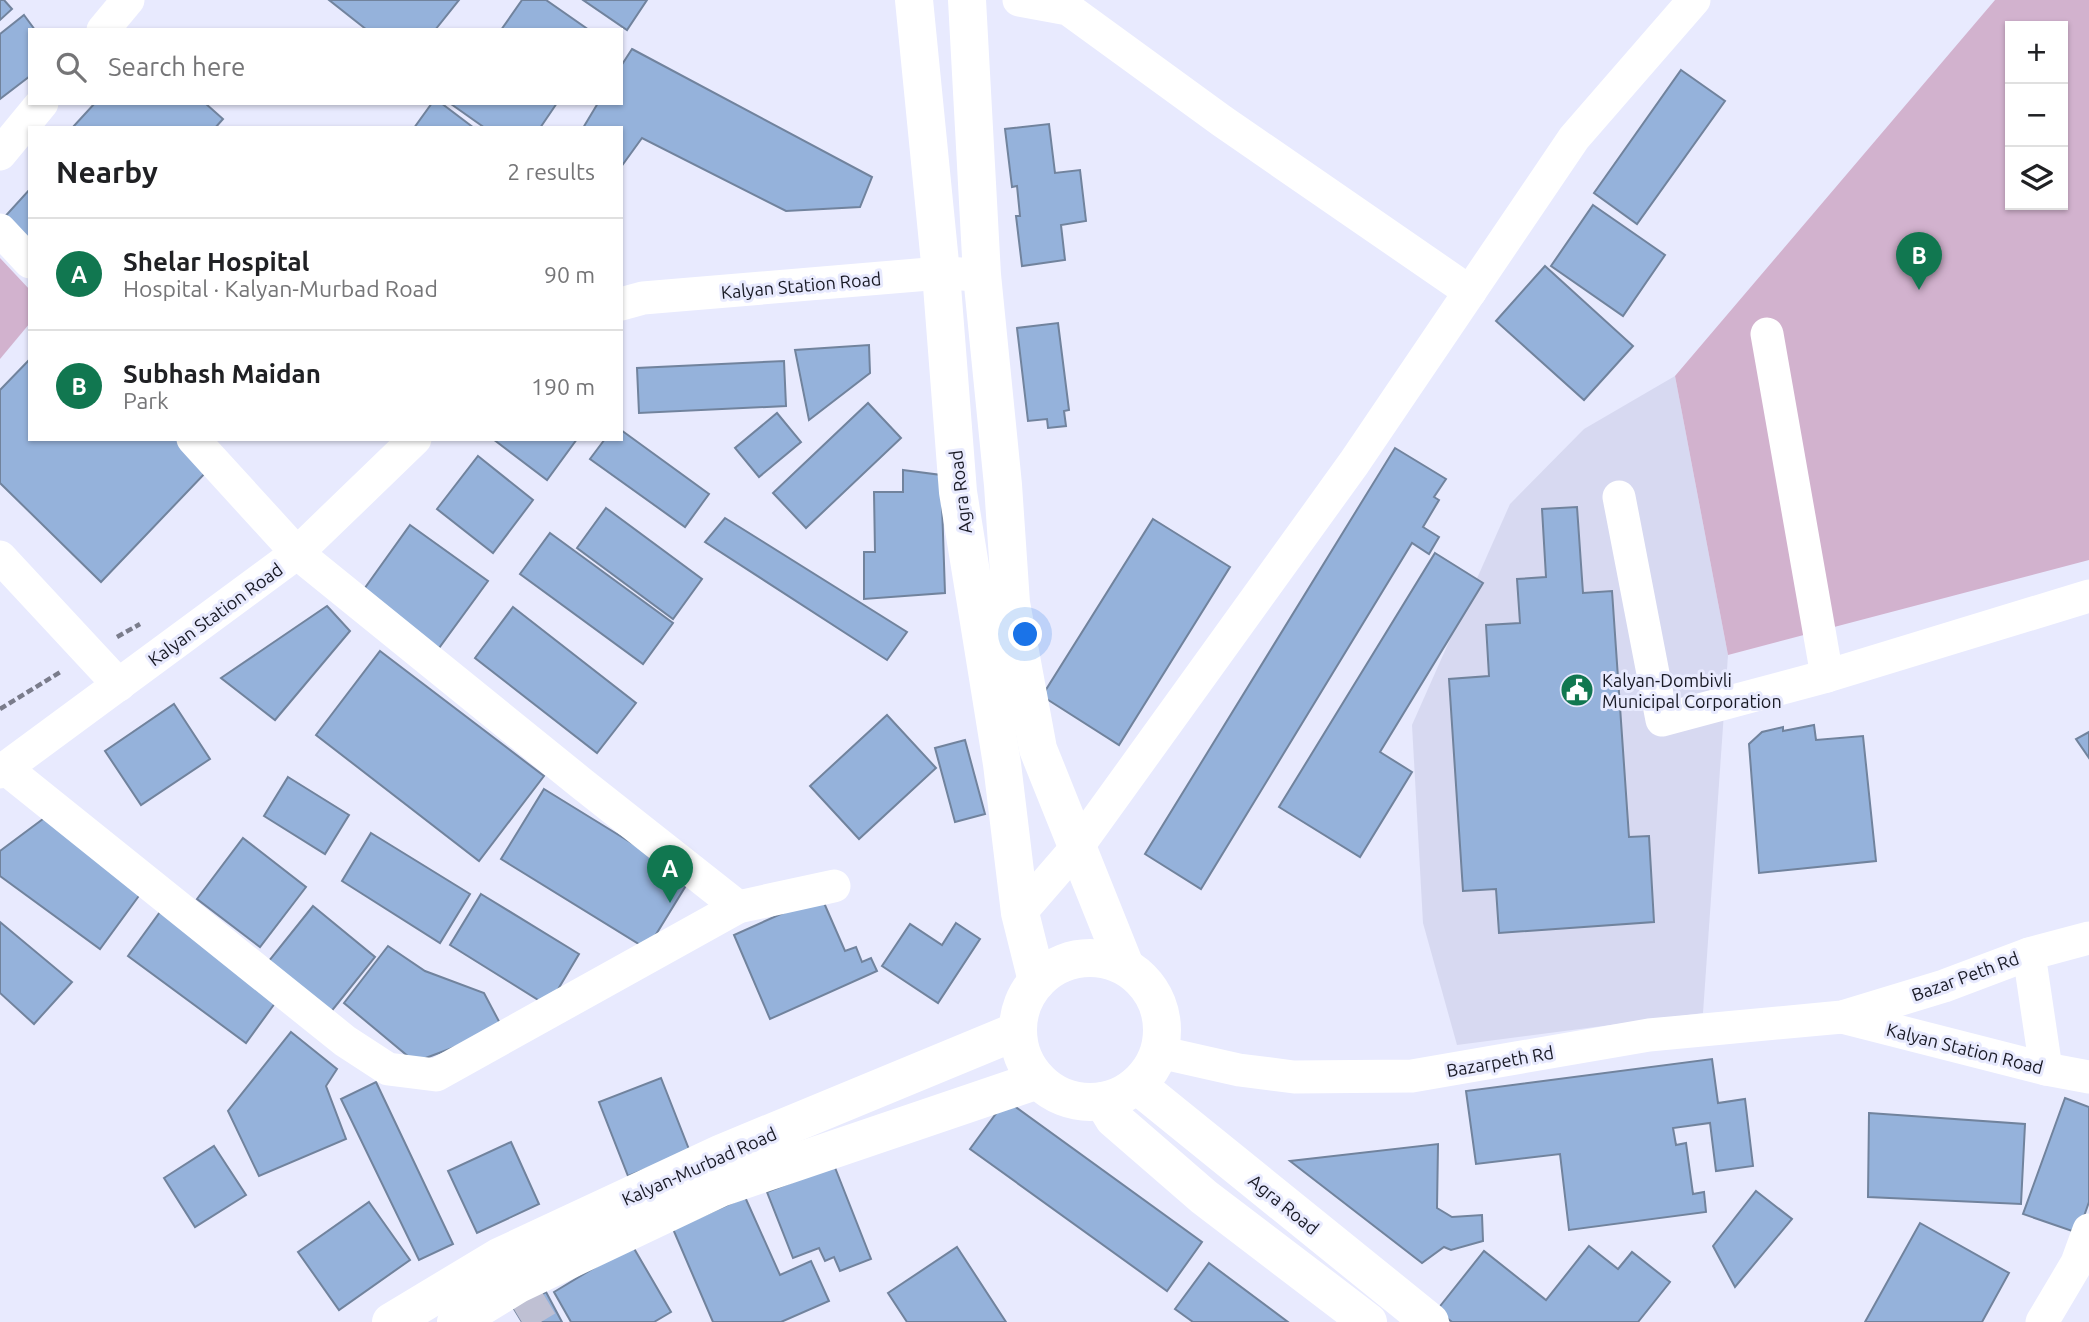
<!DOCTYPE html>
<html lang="en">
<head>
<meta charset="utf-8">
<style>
  body { margin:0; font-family:Ubuntu,sans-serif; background:#f6f6f6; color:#202124 }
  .controls { position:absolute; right:21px; top:21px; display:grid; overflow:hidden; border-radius:0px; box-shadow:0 2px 5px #0004 }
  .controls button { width:63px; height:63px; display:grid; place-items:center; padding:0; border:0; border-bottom:2px solid #e0e0e0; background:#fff; color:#202124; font:35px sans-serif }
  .you { position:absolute; left:1026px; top:635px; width:24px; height:24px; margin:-18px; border:5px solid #fff; border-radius:50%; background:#1a73e8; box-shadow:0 0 0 10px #1a73e833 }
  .badge { display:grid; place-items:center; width:46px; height:46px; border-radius:50%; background:#117750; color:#fff; font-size:23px; font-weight:700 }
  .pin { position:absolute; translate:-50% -58px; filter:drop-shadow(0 2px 4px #0008) }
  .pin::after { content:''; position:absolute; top:37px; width:24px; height:21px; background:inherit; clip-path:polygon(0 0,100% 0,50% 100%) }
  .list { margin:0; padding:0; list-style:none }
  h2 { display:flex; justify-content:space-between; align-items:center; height:91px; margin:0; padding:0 28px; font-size:30px }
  h2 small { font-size:23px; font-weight:400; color:#757577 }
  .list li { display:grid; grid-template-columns:46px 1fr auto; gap:21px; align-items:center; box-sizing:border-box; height:112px; padding:0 28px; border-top:2px solid #e0e0e0 }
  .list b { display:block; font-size:26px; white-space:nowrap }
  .list p { margin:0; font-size:23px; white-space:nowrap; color:#757577 }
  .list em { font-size:23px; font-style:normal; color:#757577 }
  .icon { flex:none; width:38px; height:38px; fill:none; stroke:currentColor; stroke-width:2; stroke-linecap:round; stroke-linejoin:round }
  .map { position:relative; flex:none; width:2089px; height:1322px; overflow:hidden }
  .search { position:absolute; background:#fff; box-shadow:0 2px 5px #0004; left:28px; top:28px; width:595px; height:77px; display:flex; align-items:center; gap:18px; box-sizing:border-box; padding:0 24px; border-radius:0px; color:#757577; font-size:26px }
  .panel { position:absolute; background:#fff; box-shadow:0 2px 5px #0004; left:28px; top:126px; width:595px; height:315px; border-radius:0px }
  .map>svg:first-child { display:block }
  .built { fill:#d7d9f1 }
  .green { fill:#d2b2ce; fill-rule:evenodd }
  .building { fill:#95b2db; stroke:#71839d; stroke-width:2 }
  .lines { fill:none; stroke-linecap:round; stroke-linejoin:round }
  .minor-tunnel { stroke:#bfc0d3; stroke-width:33; stroke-dasharray:33 17; stroke-linecap:butt }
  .path { stroke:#7a7c8b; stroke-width:4.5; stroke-dasharray:7 3.5; stroke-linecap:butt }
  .minor { stroke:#fff; stroke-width:33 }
  .major { stroke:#fff; stroke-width:38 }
  .labels { text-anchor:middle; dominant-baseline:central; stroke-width:6; stroke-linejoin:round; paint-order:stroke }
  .street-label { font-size:18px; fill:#191a25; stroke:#e8eafe }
  .poi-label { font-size:18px; fill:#191a25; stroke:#e8eafe; text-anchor:start }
</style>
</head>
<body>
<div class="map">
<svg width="2089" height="1322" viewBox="0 0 2089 1322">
  <rect width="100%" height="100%" fill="#e8eafe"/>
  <!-- built -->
  <path class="built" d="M 1675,376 L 1728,655 L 1703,1013 L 1457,1045 L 1423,923 L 1412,725 L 1510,504 L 1584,429 Z"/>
  <!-- green -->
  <g class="green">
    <path d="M 1995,0 L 2089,0 L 2089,560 L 1728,655 L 1675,376 ZM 2010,26 L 2063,26 L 2063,205 L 2010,205 Z"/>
    <path d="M 0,258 L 30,290 L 30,323 L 0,359 Z"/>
  </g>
  <!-- building -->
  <g class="building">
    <path d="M 0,0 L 4,0 L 12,9 L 0,20 Z"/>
    <path d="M 329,0 L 459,0 L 435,30 L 367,30 Z"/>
    <path d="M 522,0 L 546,0 L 589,30 L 501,30 Z"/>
    <path d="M 583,0 L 647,0 L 627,30 Z"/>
    <path d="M 24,15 L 35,30 L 30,30 L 30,76 L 0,99 L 0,34 Z"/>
    <path d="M 632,49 L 872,177 L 860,207 L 786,211 L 642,138 L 621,167 L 621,128 L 583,128 L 598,103 L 621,103 L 621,66 Z"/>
    <path d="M 1681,70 L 1725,101 L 1637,224 L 1594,193 Z"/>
    <path d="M 95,103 L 205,103 L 223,119 L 215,128 L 72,128 Z"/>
    <path d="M 432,103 L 441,103 L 474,128 L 414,128 Z"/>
    <path d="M 557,103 L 540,128 L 485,128 L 451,104 Z"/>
    <path d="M 1049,124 L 1055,173 L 1080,170 L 1086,221 L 1061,225 L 1065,260 L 1022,266 L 1016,216 L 1020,216 L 1017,186 L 1012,187 L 1005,129 Z"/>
    <path d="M 30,189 L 30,250 L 0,222 Z"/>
    <path d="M 1593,205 L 1665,255 L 1623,316 L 1551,266 Z"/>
    <path d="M 1545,266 L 1633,346 L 1584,400 L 1496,321 Z"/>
    <path d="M 1058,323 L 1069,410 L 1064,411 L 1066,426 L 1048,428 L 1047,419 L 1028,421 L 1017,328 Z"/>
    <path d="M 869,345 L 870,373 L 809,420 L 795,350 Z"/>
    <path d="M 30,359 L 30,439 L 179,439 L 209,469 L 101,582 L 0,483 L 0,390 Z"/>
    <path d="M 784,361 L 786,406 L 639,413 L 637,368 Z"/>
    <path d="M 868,403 L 901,438 L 806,528 L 773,493 Z"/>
    <path d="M 777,413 L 801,442 L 759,477 L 735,448 Z"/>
    <path d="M 621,430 L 709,494 L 685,527 L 590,459 L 605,439 L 621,439 Z"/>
    <path d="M 493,439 L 577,439 L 547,480 Z"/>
    <path d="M 1395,448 L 1446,479 L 1434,497 L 1439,500 L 1423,527 L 1439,537 L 1429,554 L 1412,543 L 1201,889 L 1145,854 Z"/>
    <path d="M 478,456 L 533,500 L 493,553 L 437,509 Z"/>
    <path d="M 903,470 L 941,475 L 945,593 L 864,599 L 864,552 L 875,552 L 874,492 L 903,492 Z"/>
    <path d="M 1577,507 L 1583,593 L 1612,591 L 1629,837 L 1649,836 L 1654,922 L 1499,933 L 1496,889 L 1463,891 L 1449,679 L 1489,676 L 1486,625 L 1520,623 L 1517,579 L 1546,577 L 1542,509 Z"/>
    <path d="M 606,508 L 702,579 L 673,619 L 577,548 Z"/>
    <path d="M 725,518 L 907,632 L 887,660 L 705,542 Z"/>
    <path d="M 1153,519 L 1230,567 L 1119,745 L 1042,696 Z"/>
    <path d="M 410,525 L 488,581 L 439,648 L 362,592 Z"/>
    <path d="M 550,533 L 673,623 L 643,664 L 520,574 Z"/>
    <path d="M 1435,553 L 1483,583 L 1380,752 L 1412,772 L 1360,857 L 1279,807 Z"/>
    <path d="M 327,606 L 350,631 L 275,720 L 221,678 Z"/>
    <path d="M 513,607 L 636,703 L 597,753 L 475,658 Z"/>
    <path d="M 380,651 L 544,776 L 479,861 L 316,735 Z"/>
    <path d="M 174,704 L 210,759 L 141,805 L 105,751 Z"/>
    <path d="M 887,715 L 936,768 L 859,839 L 810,786 Z"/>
    <path d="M 1814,725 L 1816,740 L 1863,736 L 1876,861 L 1759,873 L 1749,744 L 1762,732 L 1783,727 L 1783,731 Z"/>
    <path d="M 2089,732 L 2089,758 L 2076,739 Z"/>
    <path d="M 965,740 L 985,814 L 955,822 L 935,748 Z"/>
    <path d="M 288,777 L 349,815 L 325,854 L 264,816 Z"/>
    <path d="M 544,789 L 690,879 L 647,949 L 501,859 Z"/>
    <path d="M 47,816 L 141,893 L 100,949 L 0,876 L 0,851 Z"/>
    <path d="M 371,833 L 470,894 L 440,943 L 342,881 Z"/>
    <path d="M 243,838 L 306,887 L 260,947 L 197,899 Z"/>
    <path d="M 481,894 L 579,954 L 548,1006 L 450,945 Z"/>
    <path d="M 821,896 L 845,951 L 856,947 L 862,962 L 871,958 L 877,971 L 770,1019 L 734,935 Z"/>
    <path d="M 313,906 L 375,957 L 326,1018 L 264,967 Z"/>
    <path d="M 160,912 L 278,999 L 246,1043 L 128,956 Z"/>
    <path d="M 0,922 L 72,982 L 34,1024 L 0,993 Z"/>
    <path d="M 956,923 L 980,939 L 938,1003 L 882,966 L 910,924 L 942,945 Z"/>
    <path d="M 388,946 L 425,971 L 484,993 L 503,1029 L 415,1062 L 344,1003 Z"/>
    <path d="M 291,1032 L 337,1069 L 326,1086 L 346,1139 L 259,1176 L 228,1111 Z"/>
    <path d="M 1712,1059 L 1718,1103 L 1745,1099 L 1753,1166 L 1716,1171 L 1710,1123 L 1673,1128 L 1676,1145 L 1686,1143 L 1693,1194 L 1704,1192 L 1706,1212 L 1569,1230 L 1560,1154 L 1476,1164 L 1466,1091 Z"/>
    <path d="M 661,1078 L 690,1152 L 628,1176 L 599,1102 Z"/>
    <path d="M 376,1082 L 453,1244 L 419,1260 L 341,1099 Z"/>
    <path d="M 2065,1098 L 2089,1107 L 2089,1202 L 2078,1233 L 2023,1214 Z"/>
    <path d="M 1006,1100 L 1202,1242 L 1167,1291 L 970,1149 Z"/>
    <path d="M 1869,1113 L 2025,1124 L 2021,1204 L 1868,1197 Z"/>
    <path d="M 511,1142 L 539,1204 L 477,1233 L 448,1171 Z"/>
    <path d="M 1438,1144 L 1437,1208 L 1452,1217 L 1482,1215 L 1483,1241 L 1451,1250 L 1444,1247 L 1422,1263 L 1290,1161 Z"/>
    <path d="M 214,1146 L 246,1195 L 195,1227 L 164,1178 Z"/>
    <path d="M 834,1165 L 871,1259 L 840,1271 L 834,1257 L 825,1261 L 819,1248 L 793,1258 L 767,1192 Z"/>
    <path d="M 1756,1191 L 1792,1219 L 1735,1287 L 1713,1246 Z"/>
    <path d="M 745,1197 L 780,1275 L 811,1261 L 829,1301 L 781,1322 L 713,1322 L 673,1229 Z"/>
    <path d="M 369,1202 L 410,1260 L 339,1310 L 298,1252 Z"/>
    <path d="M 1920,1223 L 2009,1273 L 1982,1322 L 1865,1322 Z"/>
    <path d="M 632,1245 L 671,1312 L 654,1322 L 571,1322 L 554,1292 Z"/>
    <path d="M 1589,1246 L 1618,1269 L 1632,1252 L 1670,1282 L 1638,1322 L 1452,1322 L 1437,1310 L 1484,1251 L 1546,1300 Z"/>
    <path d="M 957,1247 L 1006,1322 L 907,1322 L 888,1293 Z"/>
    <path d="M 1209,1263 L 1288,1322 L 1193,1322 L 1175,1309 Z"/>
    <path d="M 546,1292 L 562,1322 L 522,1322 L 514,1309 Z"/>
  </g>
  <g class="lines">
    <!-- minor-tunnel -->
    <path class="minor-tunnel" d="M 524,1294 L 541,1322"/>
    <!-- path -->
    <g class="path">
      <path d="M 117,637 L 140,624"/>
      <path d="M 0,709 L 62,671"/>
    </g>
    <!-- minor -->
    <g class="minor">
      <path d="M 1019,0 L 1068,9 L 1222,121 L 1470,292"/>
      <path d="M 103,30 L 128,0"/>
      <path d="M 0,154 L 42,103"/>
      <path d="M 0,230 L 30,262"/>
      <path d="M 621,304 L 643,298 L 941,273 L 982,275"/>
      <path d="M 1767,334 L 1827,676 L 2089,596"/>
      <path d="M 193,439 L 297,553 L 581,783 L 738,907"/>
      <path d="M 1619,497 L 1662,720 L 1827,676"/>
      <path d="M 0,557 L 119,685"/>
      <path d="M 5,768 L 345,1041 L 388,1069 L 436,1075 L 738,907 L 834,886"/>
      <path d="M 0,772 L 297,553 L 415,439"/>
      <path d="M 1020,913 L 1078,846 L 1354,463 L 1574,138 L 1694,0"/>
      <path d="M 2029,954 L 2046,1069"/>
      <path d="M 1842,1017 L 2046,1069 L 2089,1077"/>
      <path d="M 1159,1052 L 1239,1070 L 1294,1077 L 1412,1076 L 1649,1035 L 1842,1017 L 1944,986 L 2029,954 L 2089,938"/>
      <path d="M 2042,1322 L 2077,1263 L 2089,1230"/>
    </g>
    <!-- major -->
    <g class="major">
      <path d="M 914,0 L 941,273 L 958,492 L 1002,764 L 1020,913 L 1037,981"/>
      <path d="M 967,0 L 982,275 L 1003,485 L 1011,603 L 1038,749 L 1125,966"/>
      <circle cx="1090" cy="1030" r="72"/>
      <path d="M 1137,1085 L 1430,1322"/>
      <path d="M 1103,1101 L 1114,1119 L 1204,1197 L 1368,1322"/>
      <path d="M 391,1322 L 499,1257 L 722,1153 L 1017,1031"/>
      <path d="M 456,1322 L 518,1284 L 720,1188 L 1038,1080"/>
    </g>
  </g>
  <!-- icons -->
  <defs>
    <symbol id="civic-disc" viewBox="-11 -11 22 22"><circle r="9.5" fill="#117750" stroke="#e8eafe"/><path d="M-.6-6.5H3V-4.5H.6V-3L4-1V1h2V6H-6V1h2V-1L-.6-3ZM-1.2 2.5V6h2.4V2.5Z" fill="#fff"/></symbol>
  </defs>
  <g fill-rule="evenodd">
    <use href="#civic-disc" x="1558" y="671" width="38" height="38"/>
  </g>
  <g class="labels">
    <!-- street labels -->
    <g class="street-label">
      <text transform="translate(801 285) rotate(-5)">Kalyan Station Road</text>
      <text transform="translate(960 492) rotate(-97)">Agra Road</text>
      <text transform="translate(215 614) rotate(-36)">Kalyan Station Road</text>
      <text transform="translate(1965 976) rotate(-20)">Bazar Peth Rd</text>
      <text transform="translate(1965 1048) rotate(14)">Kalyan Station Road</text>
      <text transform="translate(1500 1061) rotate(-10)">Bazarpeth Rd</text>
      <text transform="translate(699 1166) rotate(-24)">Kalyan-Murbad Road</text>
      <text transform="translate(1284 1204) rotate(39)">Agra Road</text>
    </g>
    <!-- poi labels -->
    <g class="poi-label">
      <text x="1602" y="680">Kalyan-Dombivli<tspan x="1602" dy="21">Municipal Corporation</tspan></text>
    </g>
  </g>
</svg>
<div class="controls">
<button>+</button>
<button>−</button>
<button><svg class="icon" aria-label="layers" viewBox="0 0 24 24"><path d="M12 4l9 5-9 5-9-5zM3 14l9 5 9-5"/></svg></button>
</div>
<div class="you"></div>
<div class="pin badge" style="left:670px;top:903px">A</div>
<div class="pin badge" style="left:1919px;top:290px">B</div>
<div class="search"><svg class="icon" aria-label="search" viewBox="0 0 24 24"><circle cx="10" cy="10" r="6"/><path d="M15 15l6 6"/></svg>Search here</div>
<section class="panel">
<h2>Nearby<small>2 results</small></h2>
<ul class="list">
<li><span class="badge">A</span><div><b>Shelar Hospital</b><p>Hospital · Kalyan-Murbad Road</p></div><em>90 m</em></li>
<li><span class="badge">B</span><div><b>Subhash Maidan</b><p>Park</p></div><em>190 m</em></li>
</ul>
</section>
</div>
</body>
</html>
